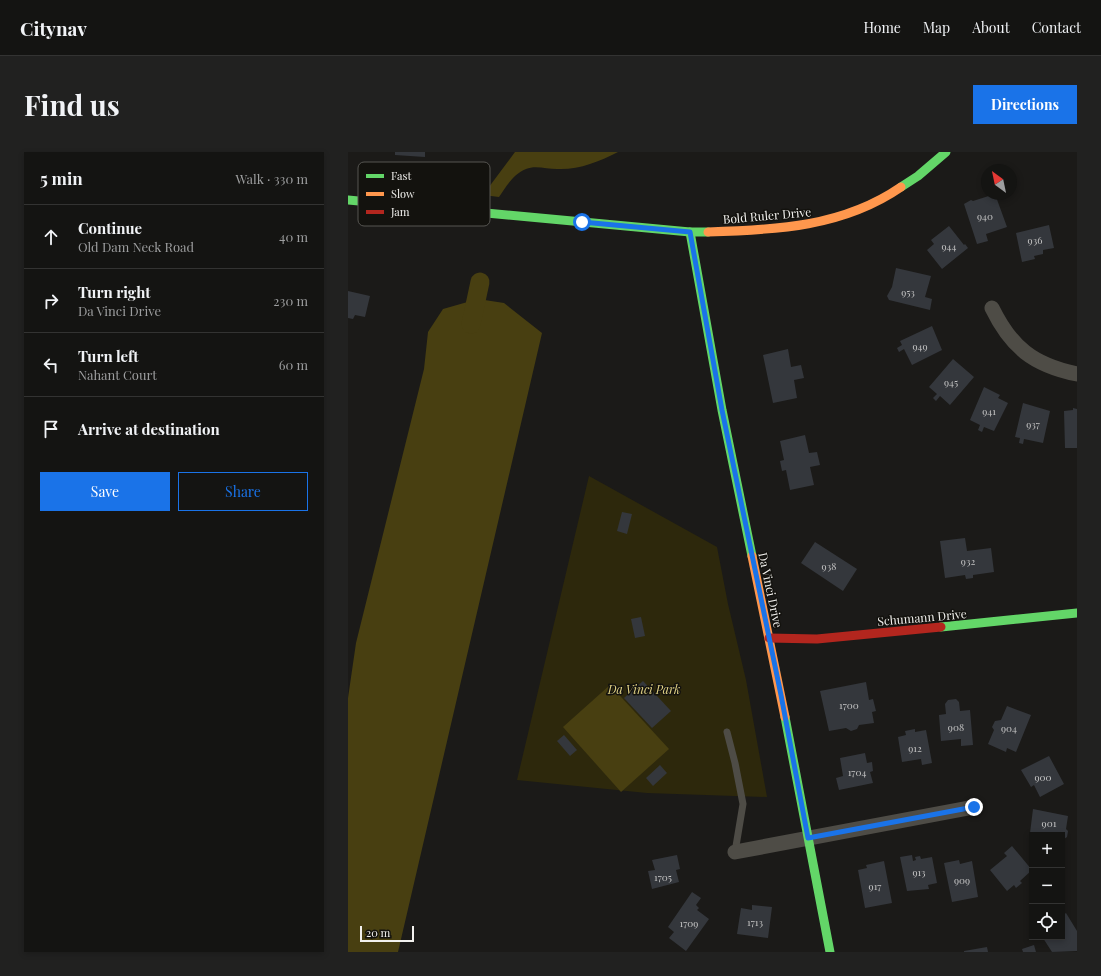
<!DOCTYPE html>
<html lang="en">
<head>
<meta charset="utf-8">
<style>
  body { margin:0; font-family:"Playfair Display",serif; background:#212120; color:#f1f3f6 }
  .controls { position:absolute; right:12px; bottom:12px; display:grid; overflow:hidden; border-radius:0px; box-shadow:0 2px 6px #0003 }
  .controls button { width:36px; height:36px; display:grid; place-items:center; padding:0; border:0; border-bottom:1px solid #333332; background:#141412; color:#f1f3f6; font:20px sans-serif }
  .compass { position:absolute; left:633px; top:12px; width:36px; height:36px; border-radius:50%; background:#141412; box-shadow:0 2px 6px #0003; rotate:327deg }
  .scale { position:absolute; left:12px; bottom:10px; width:54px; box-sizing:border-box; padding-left:4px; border:2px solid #f2f1ee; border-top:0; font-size:11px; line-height:14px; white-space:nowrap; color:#f2f1ee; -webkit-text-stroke:3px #13120e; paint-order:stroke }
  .stop { position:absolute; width:12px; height:12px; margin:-9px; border:3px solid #1a73e8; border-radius:50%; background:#fff }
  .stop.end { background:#1a73e8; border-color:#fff; box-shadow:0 1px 4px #0008 }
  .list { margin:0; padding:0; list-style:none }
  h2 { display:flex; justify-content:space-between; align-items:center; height:52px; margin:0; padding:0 16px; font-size:17px }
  h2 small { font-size:13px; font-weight:400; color:#9d9e9f }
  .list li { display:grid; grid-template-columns:26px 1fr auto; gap:12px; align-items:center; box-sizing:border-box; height:64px; padding:0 16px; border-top:1px solid #333332 }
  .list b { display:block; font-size:15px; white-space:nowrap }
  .list p { margin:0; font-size:13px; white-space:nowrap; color:#9d9e9f }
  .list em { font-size:13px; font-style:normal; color:#9d9e9f }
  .actions { display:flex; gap:8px; padding:12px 16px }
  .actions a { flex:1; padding:9px 0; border:1px solid #1a73e8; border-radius:0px; text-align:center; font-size:14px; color:#1a73e8 }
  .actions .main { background:#1a73e8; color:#fff }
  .icon { flex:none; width:22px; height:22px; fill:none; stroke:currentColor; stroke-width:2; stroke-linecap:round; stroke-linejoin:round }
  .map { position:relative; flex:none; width:729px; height:800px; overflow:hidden; border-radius:0px }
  header { display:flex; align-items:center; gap:24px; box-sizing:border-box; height:56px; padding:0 20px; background:#141412; border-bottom:1px solid #333332 }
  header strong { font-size:19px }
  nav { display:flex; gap:22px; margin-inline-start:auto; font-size:14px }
  .intro { display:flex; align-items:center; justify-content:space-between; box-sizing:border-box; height:96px; padding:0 24px }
  h1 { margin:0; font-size:28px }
  .button { padding:10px 18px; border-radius:0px; background:#1a73e8; color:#fff; font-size:14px; font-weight:700 }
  main { display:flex; gap:24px; padding:0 24px }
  aside { flex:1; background:#141412; border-radius:0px; box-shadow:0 2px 6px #0003 }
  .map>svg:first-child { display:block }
  .green { fill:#2d280c }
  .water { fill:#483f11 }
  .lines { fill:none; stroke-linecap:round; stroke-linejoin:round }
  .canal { stroke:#483f11; stroke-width:19 }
  .building { fill:#34373c }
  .lane { stroke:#4e4c46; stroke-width:7 }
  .street { stroke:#4e4c46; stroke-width:15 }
  .fast { stroke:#63d668; stroke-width:9 }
  .slow { stroke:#ff974d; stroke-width:9 }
  .jam { stroke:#b3261e; stroke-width:9 }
  .route { stroke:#1a73e8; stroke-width:5 }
  .labels { text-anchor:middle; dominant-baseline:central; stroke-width:3; stroke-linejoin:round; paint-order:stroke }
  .number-label { font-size:10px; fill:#c2c2c2 }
  .street-label { font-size:12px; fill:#f2f1ee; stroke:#13120e }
  .park-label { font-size:12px; font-style:italic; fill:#e1d285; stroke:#13120e }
  .key { fill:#13120e; stroke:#565551; stroke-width:1 }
  .key-label { font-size:11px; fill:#f2f1ee }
</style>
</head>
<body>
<header>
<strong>Citynav</strong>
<nav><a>Home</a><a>Map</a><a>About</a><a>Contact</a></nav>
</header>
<div class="intro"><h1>Find us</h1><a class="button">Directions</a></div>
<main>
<aside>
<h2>5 min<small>Walk · 330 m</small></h2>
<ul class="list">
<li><svg class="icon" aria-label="ahead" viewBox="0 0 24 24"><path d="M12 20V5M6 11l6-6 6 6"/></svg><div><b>Continue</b><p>Old Dam Neck Road</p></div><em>40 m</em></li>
<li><svg class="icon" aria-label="right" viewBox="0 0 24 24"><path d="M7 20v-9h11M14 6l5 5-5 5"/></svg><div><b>Turn right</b><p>Da Vinci Drive</p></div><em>230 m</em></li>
<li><svg class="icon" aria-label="left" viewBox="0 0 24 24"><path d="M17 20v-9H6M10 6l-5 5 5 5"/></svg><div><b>Turn left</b><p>Nahant Court</p></div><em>60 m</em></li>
<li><svg class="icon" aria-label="arrive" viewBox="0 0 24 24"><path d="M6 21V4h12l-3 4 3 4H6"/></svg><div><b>Arrive at destination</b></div></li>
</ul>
<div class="actions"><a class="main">Save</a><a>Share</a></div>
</aside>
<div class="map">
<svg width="729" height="800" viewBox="0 0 729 800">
  <rect width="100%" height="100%" fill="#1b1a18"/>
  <!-- green -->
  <path class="green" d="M 241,324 L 369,395 L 380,452 L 398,528 L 419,645 L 299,641 L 169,628 Z"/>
  <!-- water -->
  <g class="water">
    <path d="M 167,0 L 270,0 C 250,10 231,18 209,17 C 199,17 187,13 178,17 C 165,22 158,35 151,45 L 135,43 Z"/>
    <path d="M 130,147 L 156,151 L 194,181 L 50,800 L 0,800 L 0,546 L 8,491 L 76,217 L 80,180 L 95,157 Z"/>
    <path d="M 262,533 L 321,597 L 273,640 L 215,575 Z"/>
  </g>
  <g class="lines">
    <!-- canal -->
    <path class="canal" d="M 123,172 L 132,130"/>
  </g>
  <!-- building -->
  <g class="building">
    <path d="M 47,0 L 77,0 L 77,5 L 47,3 Z"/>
    <path d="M 647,42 L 659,75 L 638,82 L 640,89 L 629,92 L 616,52 L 623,48 L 625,49 Z"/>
    <path d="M 701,73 L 706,96 L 695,98 L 695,102 L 686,104 L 687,107 L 674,110 L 668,81 Z"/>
    <path d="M 601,74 L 616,93 L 617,92 L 620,96 L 594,117 L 579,98 L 586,92 L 583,88 Z"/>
    <path d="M 548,116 L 583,124 L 577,145 L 584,147 L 582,158 L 541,148 L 539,144 L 544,135 Z"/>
    <path d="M 0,139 L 22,144 L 17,165 L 7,163 L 5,167 L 0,166 Z"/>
    <path d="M 584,174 L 594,198 L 564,213 L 556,197 L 551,200 L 549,196 L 554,193 L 552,189 Z"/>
    <path d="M 440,197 L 443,215 L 453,213 L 456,226 L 446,228 L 449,246 L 425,251 L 415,203 Z"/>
    <path d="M 605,207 L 626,225 L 602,253 L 592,244 L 588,249 L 585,246 L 589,242 L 581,235 Z"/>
    <path d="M 636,235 L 652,243 L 650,246 L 660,251 L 646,279 L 636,275 L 634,280 L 630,278 L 632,273 L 622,268 Z"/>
    <path d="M 675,251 L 702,259 L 695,291 L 676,287 L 675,292 L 671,291 L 672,286 L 667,285 Z"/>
    <path d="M 725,256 L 729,257 L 729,296 L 717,296 L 716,259 L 725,258 Z"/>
    <path d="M 457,283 L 461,301 L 469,300 L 472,313 L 462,315 L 466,333 L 442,338 L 438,318 L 434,319 L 432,309 L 436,308 L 432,289 Z"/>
    <path d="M 274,360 L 284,362 L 279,382 L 269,379 Z"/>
    <path d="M 617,386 L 619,399 L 643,396 L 646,420 L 625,423 L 625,426 L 618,427 L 617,423 L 597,426 L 592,389 Z"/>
    <path d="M 467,390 L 509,417 L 495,439 L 453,411 Z"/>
    <path d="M 293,465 L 297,484 L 287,486 L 283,467 Z"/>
    <path d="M 295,529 L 323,559 L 304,576 L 276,546 Z"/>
    <path d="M 518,530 L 521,548 L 525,547 L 528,559 L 524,560 L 526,571 L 511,573 L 509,577 L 503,579 L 498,576 L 481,579 L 472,539 Z"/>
    <path d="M 608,547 L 611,550 L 612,559 L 622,558 L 625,593 L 613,594 L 613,587 L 593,589 L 591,563 L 598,562 L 597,552 L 600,548 Z"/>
    <path d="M 659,554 L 683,563 L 668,600 L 659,596 L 658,600 L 640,592 L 646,578 L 644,575 L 647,569 L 653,568 Z"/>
    <path d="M 567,577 L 567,580 L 578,578 L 584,611 L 574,613 L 573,607 L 554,610 L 550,585 L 558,583 L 557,579 Z"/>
    <path d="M 216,583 L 229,598 L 222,604 L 209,589 Z"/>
    <path d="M 517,601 L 519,611 L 524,610 L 525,619 L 522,620 L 525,631 L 491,638 L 488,626 L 495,624 L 492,606 Z"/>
    <path d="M 701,604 L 716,632 L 692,645 L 686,633 L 683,635 L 673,618 Z"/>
    <path d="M 312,613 L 319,621 L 305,634 L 298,626 Z"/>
    <path d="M 685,657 L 720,664 L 718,677 L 720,679 L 719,685 L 716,687 L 715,692 L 714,683 L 684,683 L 684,690 L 681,689 Z"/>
    <path d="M 664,694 L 684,718 L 672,729 L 674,731 L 668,736 L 666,733 L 659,739 L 642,718 L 659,704 L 656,701 Z"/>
    <path d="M 329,703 L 332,717 L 328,718 L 331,730 L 304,737 L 300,719 L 307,718 L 304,708 Z"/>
    <path d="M 564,703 L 565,709 L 568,708 L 567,705 L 572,704 L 573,707 L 584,705 L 589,731 L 580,733 L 581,737 L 559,739 L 552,705 Z"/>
    <path d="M 611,708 L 612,712 L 624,709 L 630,745 L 604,750 L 596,711 Z"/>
    <path d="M 536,709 L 544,751 L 517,756 L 510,718 L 519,716 L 518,713 Z"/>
    <path d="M 344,740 L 353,746 L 348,753 L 351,756 L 349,758 L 361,767 L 338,799 L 321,786 L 326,780 L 320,775 Z"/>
    <path d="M 404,753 L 424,755 L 420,786 L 389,782 L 393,756 L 404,758 Z"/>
    <path d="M 718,761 L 729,779 L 729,799 L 704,800 L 695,786 L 714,785 L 714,764 Z"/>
    <path d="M 686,793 L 688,800 L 675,800 L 674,797 Z"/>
    <path d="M 639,795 L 640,800 L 616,800 L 616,799 Z"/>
  </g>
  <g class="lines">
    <!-- lane -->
    <path class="lane" d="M 379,580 L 387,611 L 395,652 L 387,700"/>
    <!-- street -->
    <g class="street">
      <path d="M 644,156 C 663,195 685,213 729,222"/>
      <path d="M 387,700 L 626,655"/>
    </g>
    <!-- fast -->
    <g class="fast">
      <path d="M 553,35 L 570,24 L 598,0"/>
      <path d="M 0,48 L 342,80 L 360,80"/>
      <path d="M 342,80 L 374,258 L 404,404"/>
      <path d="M 593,475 L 729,461"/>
      <path d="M 437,565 L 482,800"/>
    </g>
    <!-- slow -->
    <g class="slow">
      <path d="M 360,80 C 428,78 495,75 553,35"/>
      <path d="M 404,404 L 437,565"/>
    </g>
    <!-- jam -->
    <path class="jam" d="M 421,486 L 469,487 L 593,475"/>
  </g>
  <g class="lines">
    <!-- route -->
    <path class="route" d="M 234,70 L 342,80 L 374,258 L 433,543 L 460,686 L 626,655"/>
  </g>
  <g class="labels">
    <!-- number labels -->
    <g class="number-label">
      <text x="637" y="64">940</text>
      <text x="687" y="88">936</text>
      <text x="601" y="94">944</text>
      <text x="560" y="140">953</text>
      <text x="572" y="194">949</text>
      <text x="603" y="230">945</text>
      <text x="641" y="259">941</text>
      <text x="685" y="272">937</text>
      <text x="620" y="409">932</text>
      <text x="481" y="414">938</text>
      <text x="501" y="553">1700</text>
      <text x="608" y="575">908</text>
      <text x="661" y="576">904</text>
      <text x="567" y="596">912</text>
      <text x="509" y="620">1704</text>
      <text x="695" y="625">900</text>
      <text x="701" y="671">901</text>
      <text x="571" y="720">913</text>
      <text x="315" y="725">1705</text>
      <text x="614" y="728">909</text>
      <text x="527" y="734">917</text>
      <text x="407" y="770">1713</text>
      <text x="341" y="771">1709</text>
    </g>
    <!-- street labels -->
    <g class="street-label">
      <text transform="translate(419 63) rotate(-5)">Bold Ruler Drive</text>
      <text transform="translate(423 438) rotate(78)">Da Vinci Drive</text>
      <text transform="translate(574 465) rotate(-5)">Schumann Drive</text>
    </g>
    <!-- park labels -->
    <g class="park-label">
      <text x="296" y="537">Da Vinci Park</text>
    </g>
  </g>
  <!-- legend -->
  <rect x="10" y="10" width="132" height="64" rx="6" class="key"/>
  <rect x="18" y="22" width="18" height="4" fill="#63d668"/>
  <rect x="18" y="40" width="18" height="4" fill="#ff974d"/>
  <rect x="18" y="58" width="18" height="4" fill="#b3261e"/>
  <g class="key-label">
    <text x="43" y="28">Fast</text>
    <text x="43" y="46">Slow</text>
    <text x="43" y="64">Jam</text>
  </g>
</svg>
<div class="controls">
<button>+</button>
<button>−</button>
<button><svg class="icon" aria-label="locate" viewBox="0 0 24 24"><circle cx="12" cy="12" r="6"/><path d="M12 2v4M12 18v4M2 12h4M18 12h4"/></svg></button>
</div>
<svg class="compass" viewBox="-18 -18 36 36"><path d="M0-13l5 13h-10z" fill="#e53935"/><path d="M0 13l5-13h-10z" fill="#9d9e9f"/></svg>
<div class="scale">20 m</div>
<div class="stop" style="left:234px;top:70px"></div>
<div class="stop end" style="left:626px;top:655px"></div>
</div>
</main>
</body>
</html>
